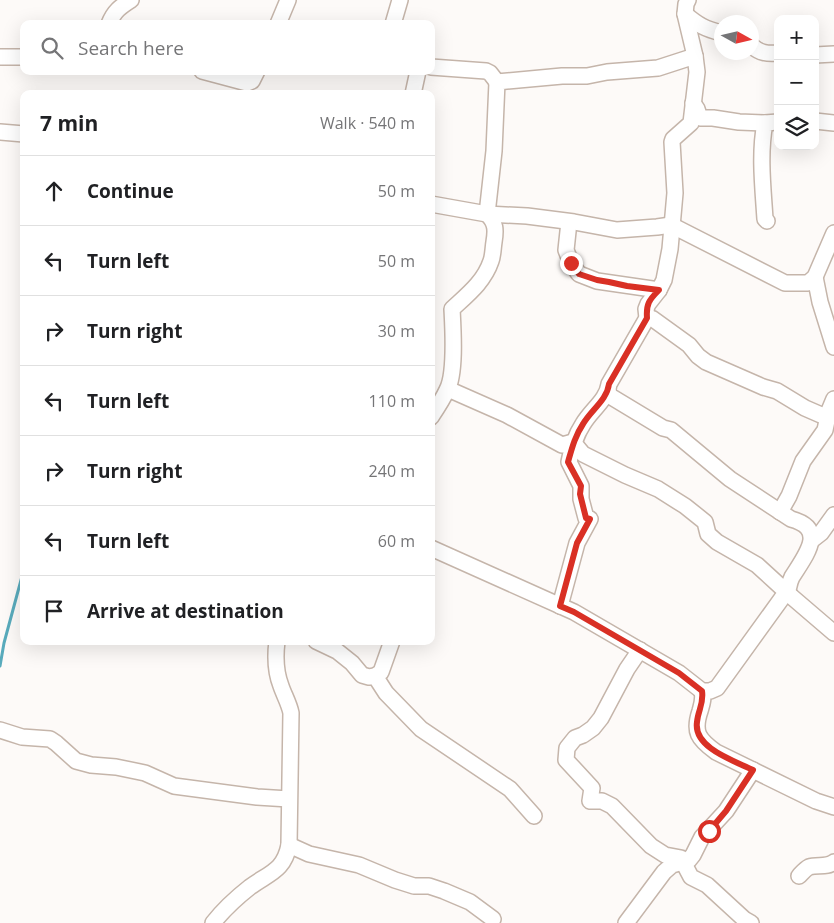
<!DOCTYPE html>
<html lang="en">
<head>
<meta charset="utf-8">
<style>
  body { margin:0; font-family:"Open Sans",sans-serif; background:#f2f2f2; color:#202124 }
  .controls { position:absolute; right:15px; top:15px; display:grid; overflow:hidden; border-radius:10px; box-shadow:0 5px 20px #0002 }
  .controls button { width:45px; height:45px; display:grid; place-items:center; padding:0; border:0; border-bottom:1px solid #e0e0e0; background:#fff; color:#202124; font:25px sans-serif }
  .compass { position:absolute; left:714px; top:15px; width:45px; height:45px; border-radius:50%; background:#fff; box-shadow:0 5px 20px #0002; rotate:98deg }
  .stop { position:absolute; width:15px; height:15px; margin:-11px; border:4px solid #d93025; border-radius:50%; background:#fff }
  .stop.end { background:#d93025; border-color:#fff; box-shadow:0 1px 5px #0008 }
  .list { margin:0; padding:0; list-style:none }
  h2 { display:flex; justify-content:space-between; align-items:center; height:65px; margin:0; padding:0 20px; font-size:21px }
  h2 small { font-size:16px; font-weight:400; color:#757577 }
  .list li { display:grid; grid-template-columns:32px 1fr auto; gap:15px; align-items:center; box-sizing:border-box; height:70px; padding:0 20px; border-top:1px solid #e0e0e0 }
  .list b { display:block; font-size:19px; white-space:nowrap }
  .list em { font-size:16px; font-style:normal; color:#757577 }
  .icon { flex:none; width:28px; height:28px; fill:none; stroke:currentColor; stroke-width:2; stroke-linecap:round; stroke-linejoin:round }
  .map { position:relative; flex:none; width:834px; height:923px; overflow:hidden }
  .search { position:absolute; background:#fff; box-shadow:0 5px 20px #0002; left:20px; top:20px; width:415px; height:55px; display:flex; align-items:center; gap:12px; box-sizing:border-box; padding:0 18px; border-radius:10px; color:#757577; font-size:19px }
  .panel { position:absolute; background:#fff; box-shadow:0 5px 20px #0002; left:20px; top:90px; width:415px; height:555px; border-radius:10px }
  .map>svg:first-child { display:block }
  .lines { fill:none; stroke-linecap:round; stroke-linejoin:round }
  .stream { stroke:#59abbc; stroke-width:3 }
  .minor-casing { stroke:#c5b5aa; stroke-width:18 }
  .minor { stroke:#fff; stroke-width:15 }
  .route { stroke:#d93025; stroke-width:6 }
</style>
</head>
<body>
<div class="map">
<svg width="834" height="923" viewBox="0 0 834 923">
  <rect width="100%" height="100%" fill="#fdfaf8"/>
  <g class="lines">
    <!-- stream -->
    <path class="stream" d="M 0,666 L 4,643 L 24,569"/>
    <defs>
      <g id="minor">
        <path d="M 685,14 C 698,25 705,29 722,33"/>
        <path d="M 109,24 C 114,11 120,7 131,0"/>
        <path d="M 278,24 L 288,0"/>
        <path d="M 393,24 L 400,0"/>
        <path d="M 752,46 C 760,53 767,54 778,53"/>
        <path d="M 815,55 L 834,54"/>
        <path d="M 0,57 L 24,57"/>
        <path d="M 431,67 L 486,71 L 490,73 L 497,82"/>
        <path d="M 202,71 L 247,83 L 252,81 L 257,71"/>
        <path d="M 413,94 L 418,71"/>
        <path d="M 693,103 L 697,109 L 700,118 L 713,118 L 739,122 L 765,123"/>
        <path d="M 815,121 L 834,123"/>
        <path d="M 0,132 L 24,134"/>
        <path d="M 431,204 L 487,214 L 527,216 L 574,222 L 617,230 L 657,227 L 671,225 L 785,283 L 808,283 L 815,277 L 834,233"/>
        <path d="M 487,214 L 494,151 L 497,82 L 562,76 L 587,76 L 607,72 L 658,68 L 695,56"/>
        <path d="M 767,221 L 765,219 C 763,188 759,154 765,123 L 778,122"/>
        <path d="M 569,222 L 566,250 L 571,263 L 579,274 L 597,281 L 659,290"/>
        <path d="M 815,277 L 820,302 L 834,347"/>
        <path d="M 647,318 L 653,319 L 689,345 L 698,356 L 706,362 L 763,387 L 777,391 L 805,408 L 828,418"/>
        <path d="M 448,389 L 507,415 L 562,445 L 573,442 L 583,454 L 625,475 L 658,489 L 685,506 L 705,522 L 708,534 L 717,542 L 757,565 L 792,597 L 834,633"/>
        <path d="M 431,417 C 437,408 443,399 447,390 C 456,373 453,329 452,309 C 467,295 484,282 491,261 C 493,256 493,248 494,242 C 496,230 496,223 487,214"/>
        <path d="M 780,512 L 789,496 L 803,461 L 825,430 L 829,411 L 834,399"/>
        <path d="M 812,540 L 821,533 L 834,515"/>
        <path d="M 431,548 L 574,612 L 679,673 L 702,691 L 710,691 L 717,688 L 782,598 C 791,590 787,587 792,577 C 805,556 828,529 791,519 L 730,479 L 671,430 L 663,428 L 610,396 L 608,391"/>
        <path d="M 560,606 L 577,543 L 590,519 L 586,518 L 581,499 L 581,486 L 569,462 C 572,448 575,436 583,424 C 591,410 607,400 609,384 L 647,318 L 646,309 L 648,304 L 659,290 L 664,280 L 670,249 L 675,193 L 672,142 L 673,139 L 691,123 L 697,72 L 695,56 L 685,14 L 686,4 L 688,0"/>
        <path d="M 316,641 L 337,651 L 352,663 L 362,675 L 369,677 L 375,676 L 381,672 L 392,641"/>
        <path d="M 640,650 L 627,669 L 601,718 L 593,728 L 583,735 L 575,738 L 567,748 L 566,760 L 592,788 L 590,801 L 602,801 L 612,806 L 651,846 L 665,855 L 681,858 L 691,877 L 707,885 L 744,919 L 751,923"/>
        <path d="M 375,676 L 386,693 L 421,729 L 510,789 L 534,816"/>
        <path d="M 702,691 C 704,699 702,704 700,711 C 693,732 698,739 716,752 L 816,801 L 834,807"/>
        <path d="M 0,730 L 22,737 L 50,739 L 56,743 L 76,761 L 91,765 L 116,767 L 145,773 L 174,786 L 257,797 L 289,799"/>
        <path d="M 289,845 L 309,854 L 359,865 L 395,880 L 414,886 L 429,886 L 444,891 L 470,902 L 493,919"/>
        <path d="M 799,876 C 802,873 805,869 809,867 C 817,864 827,868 834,862"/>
        <path d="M 213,923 C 224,909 236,898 250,887 C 269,873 284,871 289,845 L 291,713 C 289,703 284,695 281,686 C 275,671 275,657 277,641"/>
        <path d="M 626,923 L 664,872 L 672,865 L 689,860 L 693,855 L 702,837 L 726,811 L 753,770"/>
      </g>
    </defs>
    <!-- minor casing -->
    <use href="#minor" class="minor-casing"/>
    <!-- minor -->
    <use href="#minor" class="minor"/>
  </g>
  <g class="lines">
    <!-- route -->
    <path class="route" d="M 571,263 L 579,274 L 597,280 L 609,282 L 627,286 L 659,290 C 649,300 646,304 647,318 L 609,384 C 607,400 591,410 583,424 C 575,436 572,448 568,462 L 581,486 L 580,494 L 586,518 L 590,519 L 577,543 L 560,606 L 574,612 L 679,673 L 702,691 C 704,704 698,710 697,722 C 693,748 735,761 753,770 L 726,811 L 709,831"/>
  </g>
</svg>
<div class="controls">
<button>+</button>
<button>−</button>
<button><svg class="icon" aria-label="layers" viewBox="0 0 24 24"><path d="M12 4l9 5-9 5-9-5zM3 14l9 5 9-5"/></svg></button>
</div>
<svg class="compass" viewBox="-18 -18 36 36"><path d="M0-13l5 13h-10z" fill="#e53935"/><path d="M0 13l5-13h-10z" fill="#757577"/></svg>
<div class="stop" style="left:709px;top:831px"></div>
<div class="stop end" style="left:571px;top:263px"></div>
<div class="search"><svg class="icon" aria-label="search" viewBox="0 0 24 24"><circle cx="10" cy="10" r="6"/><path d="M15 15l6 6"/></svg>Search here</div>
<section class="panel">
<h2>7 min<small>Walk · 540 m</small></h2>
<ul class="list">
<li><svg class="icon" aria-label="ahead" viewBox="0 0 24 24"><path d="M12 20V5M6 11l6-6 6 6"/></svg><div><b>Continue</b></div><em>50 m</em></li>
<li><svg class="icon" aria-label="left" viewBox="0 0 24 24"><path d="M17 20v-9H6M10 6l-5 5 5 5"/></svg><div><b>Turn left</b></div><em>50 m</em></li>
<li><svg class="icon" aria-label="right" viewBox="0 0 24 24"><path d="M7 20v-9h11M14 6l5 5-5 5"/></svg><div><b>Turn right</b></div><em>30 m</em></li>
<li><svg class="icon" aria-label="left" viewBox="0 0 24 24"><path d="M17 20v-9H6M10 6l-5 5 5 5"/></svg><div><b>Turn left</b></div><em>110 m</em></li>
<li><svg class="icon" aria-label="right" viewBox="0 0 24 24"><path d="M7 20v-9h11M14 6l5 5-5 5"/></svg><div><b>Turn right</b></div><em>240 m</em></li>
<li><svg class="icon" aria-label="left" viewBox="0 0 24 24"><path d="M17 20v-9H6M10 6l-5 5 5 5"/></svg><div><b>Turn left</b></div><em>60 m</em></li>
<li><svg class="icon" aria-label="arrive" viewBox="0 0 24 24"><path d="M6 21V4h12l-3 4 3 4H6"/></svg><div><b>Arrive at destination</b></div></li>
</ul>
</section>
</div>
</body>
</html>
